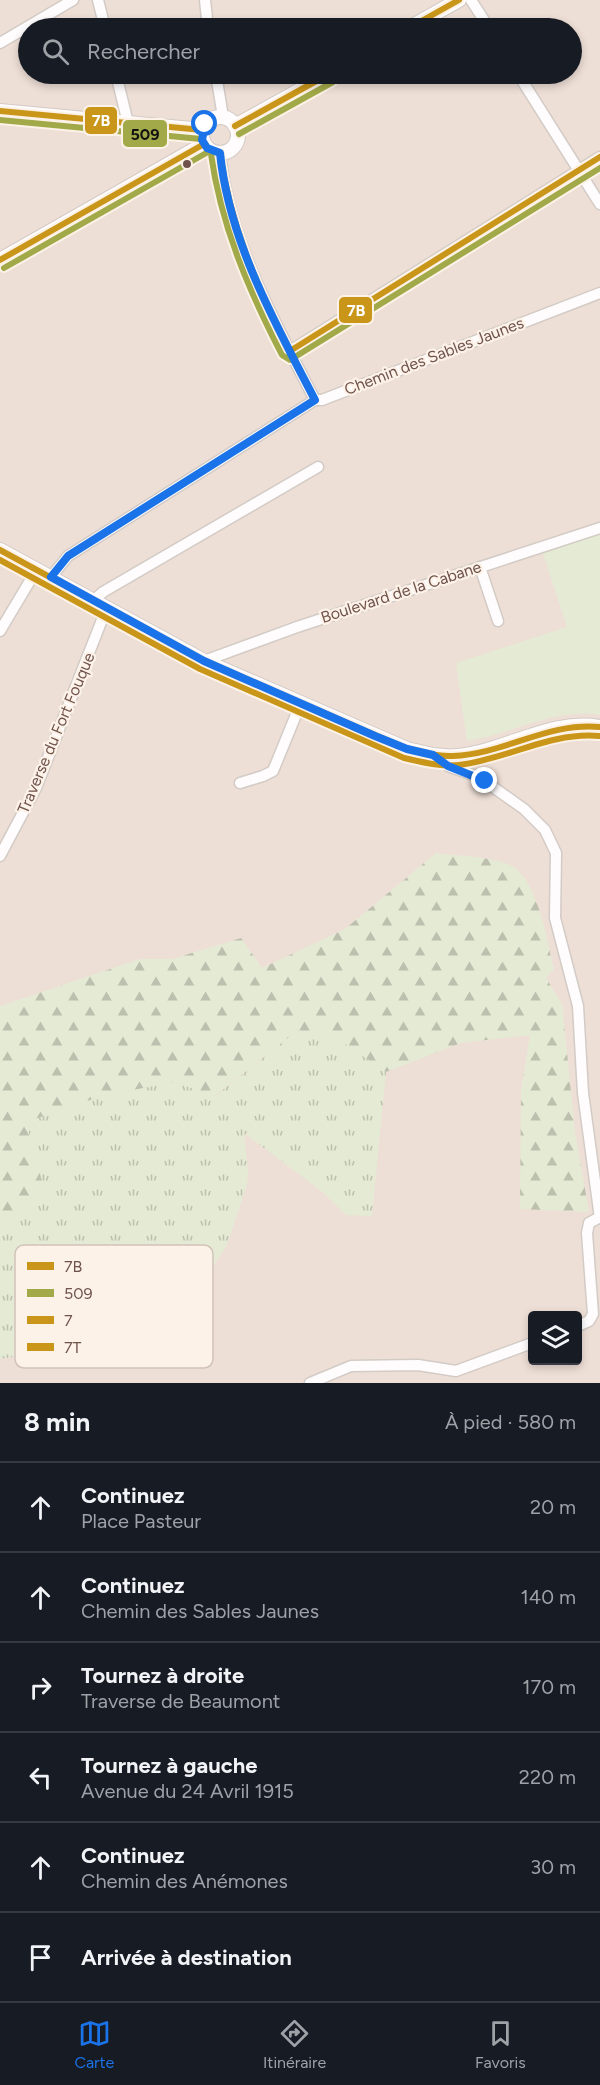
<!DOCTYPE html>
<html lang="fr">
<head>
<meta charset="utf-8">
<style>
  body { margin:0; font-family:Figtree,sans-serif; background:#242831; color:#f1f3f6 }
  .controls { position:absolute; right:18px; bottom:18px; display:grid; overflow:hidden; border-radius:6px; box-shadow:0 3px 9px #0003 }
  .controls button { width:54px; height:54px; display:grid; place-items:center; padding:0; border:0; border-bottom:2px solid #363941; background:#171b24; color:#f1f3f6; font:30px sans-serif }
  .stop { position:absolute; width:18px; height:18px; margin:-14px; border:4px solid #1a73e8; border-radius:50%; background:#fff }
  .stop.end { background:#1a73e8; border-color:#fff; box-shadow:0 2px 6px #0008 }
  .list { margin:0; padding:0; list-style:none }
  h2 { display:flex; justify-content:space-between; align-items:center; height:78px; margin:0; padding:0 24px; font-size:26px }
  h2 small { font-size:20px; font-weight:400; color:#9ea1a6 }
  .list li { display:grid; grid-template-columns:39px 1fr auto; gap:18px; align-items:center; box-sizing:border-box; height:90px; padding:0 24px; border-top:2px solid #363941 }
  .list b { display:block; font-size:22px; white-space:nowrap }
  .list p { margin:0; font-size:20px; white-space:nowrap; color:#9ea1a6 }
  .list em { font-size:20px; font-style:normal; color:#9ea1a6 }
  .icon { flex:none; width:33px; height:33px; fill:none; stroke:currentColor; stroke-width:2; stroke-linecap:round; stroke-linejoin:round }
  .map { position:relative; flex:none; width:600px; height:1383px; overflow:hidden }
  .search { position:absolute; background:#171b24; box-shadow:0 3px 9px #0003; left:18px; right:18px; top:18px; height:66px; display:flex; align-items:center; gap:15px; box-sizing:border-box; padding:0 21px; border-radius:33px; color:#9ea1a6; font-size:22px }
  .sheet { height:618px; background:#171b24 }
  nav { display:flex; justify-content:space-around; align-items:center; box-sizing:border-box; height:84px; border-top:2px solid #363941; background:#171b24; font-size:16px; color:#9ea1a6 }
  nav a { display:grid; justify-items:center; gap:3px }
  nav .on { color:#1a73e8 }
  .map>svg:first-child { display:block }
  .residential { fill:#eedfd6; fill-rule:evenodd }
  .grass { fill:url(#grass-tufts) }
  .forest { fill:url(#forest-firs) }
  .park { fill:#e4ead4 }
  .lines { fill:none; stroke-linecap:round; stroke-linejoin:round }
  .street-casing { stroke:#d3cbc6; stroke-width:13 }
  .secondary-casing { stroke:#d4cac5; stroke-width:16 }
  .street { stroke:#fefcfc; stroke-width:10 }
  .secondary { stroke:#fefcfc; stroke-width:14 }
  .bus-1-casing { stroke:#fdf2e8; stroke-width:10 }
  .bus-2-casing { stroke:#fdf2e8; stroke-width:10 }
  .bus-3-casing { stroke:#fdf2e8; stroke-width:10 }
  .bus-4-casing { stroke:#fdf2e8; stroke-width:10 }
  .bus-1 { stroke:#c9961a; stroke-width:6 }
  .bus-2 { stroke:#a2a948; stroke-width:6 }
  .bus-3 { stroke:#c9961a; stroke-width:6 }
  .bus-4 { stroke:#c9961a; stroke-width:6 }
  .route { stroke:#1a73e8; stroke-width:8 }
  .bus-dot { fill:#6f534b; stroke:#fdf2e8; stroke-width:2 }
  .labels { text-anchor:middle; dominant-baseline:central; stroke-width:4.5; stroke-linejoin:round; paint-order:stroke }
  .street-label { font-size:16px; fill:#6f534b; stroke:#fdf2e8 }
  .key { fill:#fdf2e8; stroke:#d2c2b9; stroke-width:1.5 }
  .key-label { font-size:16px; fill:#6f534b }
  .line-badge { stroke:#fdf2e8; stroke-width:2 }
  .badge-label { font-size:16px; text-anchor:middle; font-weight:bold; fill:#fff }
  .pale-badge-label { font-size:16px; text-anchor:middle; font-weight:bold; fill:#111 }
</style>
</head>
<body>
<div class="map">
<svg width="600" height="1383" viewBox="0 0 600 1383">
  <defs>
    <pattern id="grass-tufts" width="24" height="20" patternUnits="userSpaceOnUse" patternTransform="scale(1.5)"><rect width="24" height="20" fill="#e4ead4"/><path d="M3 7l-1-3M5 7V3M7 7l1-3M15 17l-1-3M17 17v-4M19 17l1-3" fill="none" stroke="#bdc0ae"/></pattern>
    <pattern id="forest-firs" width="22" height="20" patternUnits="userSpaceOnUse" patternTransform="scale(1.5)"><rect width="22" height="20" fill="#e4ead4"/><path d="M5 1l3.5 6h-7zM16 11l3.5 6h-7z" fill="#bdc0ae"/></pattern>
  </defs>
  <rect width="100%" height="100%" fill="#f5eee8"/>
  <!-- residential -->
  <path class="residential" d="M 0,0 L 600,0 L 600,1383 L 0,1383 ZM 28,28 L 572,28 L 572,74 L 28,74 ZM 532,1316 L 578,1316 L 578,1360 L 532,1360 Z"/>
  <!-- grass -->
  <path class="grass" d="M 298,1030 L 341,1041 L 386,1072 L 372,1216 L 346,1215 L 320,1190 L 244,1133 L 248,1171 L 247,1185 L 227,1245 L 206,1277 L 188,1320 C 170,1311 163,1307 144,1317 L 140,1330 L 120,1339 L 0,1359 L 0,1217 L 29,1207 L 25,1122 L 102,1096 L 174,1082 L 215,1096 Z"/>
  <!-- forest -->
  <path class="forest" d="M 436,853 C 458,856 484,856 505,863 C 538,873 546,939 554,969 L 546,978 L 562,1004 L 575,1132 L 589,1212 L 520,1209 L 521,1090 L 530,1035 L 461,1043 L 386,1072 L 341,1041 L 298,1030 L 214,1096 L 174,1082 L 102,1096 L 26,1122 L 43,1185 L 29,1207 L 0,1217 L 0,1006 L 140,959 L 172,959 L 241,938 L 262,968 L 345,929 Z"/>
  <!-- park -->
  <path class="park" d="M 600,534 L 600,715 C 556,707 510,735 467,741 L 456,663 L 567,627 L 543,553 Z"/>
  <g class="lines">
    <defs>
      <g id="street">
        <path d="M 98,0 L 105,28"/>
        <path d="M 205,0 L 208,28"/>
        <path d="M 471,0 L 489,28"/>
        <path d="M 0,43 L 73,0"/>
        <path d="M 116,74 L 128,123"/>
        <path d="M 216,74 L 223,117"/>
        <path d="M 518,74 L 600,204"/>
        <path d="M 220,153 C 229,241 275,323 315,400"/>
        <path d="M 290,351 L 600,157"/>
        <path d="M 315,400 L 322,400 L 600,293"/>
        <path d="M 480,567 L 498,621"/>
        <path d="M 51,577 L 68,556 L 315,400"/>
        <path d="M 94,600 L 103,592 L 318,467"/>
        <path d="M 0,631 L 37,569"/>
        <path d="M 204,661 L 297,627 L 600,528"/>
        <path d="M 433,755 L 448,766 L 479,777 L 524,809 L 545,830 L 556,853 L 555,918 L 578,1006 L 583,1093 L 600,1218"/>
        <path d="M 240,783 L 263,776 L 273,771 L 300,705"/>
        <path d="M 0,856 L 36,788 L 107,607"/>
        <path d="M 578,1326 L 589,1321 L 593,1314 L 587,1233 L 589,1223 L 600,1217"/>
        <path d="M 310,1383 L 351,1366 L 418,1365 L 456,1371 L 532,1343"/>
      </g>
      <g id="secondary">
        <path d="M 409,28 L 459,0"/>
        <path d="M 0,111 L 202,130"/>
        <circle cx="220" cy="135" r="18"/>
        <path d="M 235,126 L 329,74"/>
        <path d="M 0,260 L 204,144"/>
        <path d="M 0,550 L 204,661 L 407,749 C 424,753 441,758 458,756 C 506,751 552,718 600,727"/>
      </g>
    </defs>
    <!-- street casing -->
    <use href="#street" class="street-casing"/>
    <!-- secondary casing -->
    <use href="#secondary" class="secondary-casing"/>
    <!-- street -->
    <use href="#street" class="street"/>
    <!-- secondary -->
    <use href="#secondary" class="secondary"/>
    <defs>
      <g id="bus-1">
        <path d="M 409,28 L 459,0"/>
        <path d="M 0,111 L 202,130"/>
        <path d="M 235,126 L 329,74"/>
        <path d="M 220,153 C 230,224 257,288 290,351 L 600,157"/>
        <path d="M 0,260 L 204,144"/>
      </g>
      <g id="bus-2">
        <path d="M 0,120 L 201,139"/>
        <path d="M 239,134 L 333,82"/>
        <path d="M 211,154 C 221,226 249,291 282,355 L 290,360 L 600,168"/>
        <path d="M 4,268 L 208,152"/>
      </g>
      <path id="bus-3" d="M 0,550 L 204,661 L 407,749 C 422,753 438,757 453,756 C 505,754 547,722 600,727"/>
      <path id="bus-4" d="M 0,560 L 200,669 L 404,758 C 422,762 441,767 459,765 C 508,759 549,732 599,736"/>
    </defs>
    <!-- bus-1 casing -->
    <use href="#bus-1" class="bus-1-casing"/>
    <!-- bus-2 casing -->
    <use href="#bus-2" class="bus-2-casing"/>
    <!-- bus-3 casing -->
    <use href="#bus-3" class="bus-3-casing"/>
    <!-- bus-4 casing -->
    <use href="#bus-4" class="bus-4-casing"/>
    <!-- bus-1 -->
    <use href="#bus-1" class="bus-1"/>
    <!-- bus-2 -->
    <use href="#bus-2" class="bus-2"/>
    <!-- bus-3 -->
    <use href="#bus-3" class="bus-3"/>
    <!-- bus-4 -->
    <use href="#bus-4" class="bus-4"/>
  </g>
  <g class="lines">
    <!-- route -->
    <path class="route" d="M 205,124 L 202,140 L 207,148 L 220,153 C 229,241 275,323 315,400 L 68,556 L 51,577 L 204,661 L 375,736 L 407,749 L 433,755 L 448,766 L 485,781"/>
  </g>
  <!-- markers -->
  <circle class="bus-dot" cx="187" cy="164" r="5"/>
  <g class="labels">
    <!-- street labels -->
    <g class="street-label">
      <text transform="translate(434 356) rotate(-21)">Chemin des Sables Jaunes</text>
      <text transform="translate(401 592) rotate(-18)">Boulevard de la Cabane</text>
      <text transform="translate(56 733) rotate(-67)">Traverse du Fort Fouque</text>
    </g>
  </g>
  <!-- legend -->
  <rect x="15" y="1245" width="198" height="123" rx="9" class="key"/>
  <rect x="27" y="1262" width="27" height="8" fill="#c9961a"/>
  <rect x="27" y="1289" width="27" height="8" fill="#a2a948"/>
  <rect x="27" y="1316" width="27" height="8" fill="#c9961a"/>
  <rect x="27" y="1343" width="27" height="8" fill="#c9961a"/>
  <g class="key-label">
    <text x="64" y="1272">7B</text>
    <text x="64" y="1299">509</text>
    <text x="64" y="1326">7</text>
    <text x="64" y="1353">7T</text>
  </g>
  <g class="line-badge">
    <rect x="84" y="106" width="34" height="29" rx="6" fill="#c9961a"/>
    <rect x="122" y="119" width="46" height="29" rx="6" fill="#a2a948"/>
    <rect x="338" y="296" width="35" height="28" rx="6" fill="#c9961a"/>
  </g>
  <g class="badge-label">
    <text x="101" y="126">7B</text>
    <text x="356" y="316">7B</text>
  </g>
  <g class="pale-badge-label">
    <text x="145" y="140">509</text>
  </g>
</svg>
<div class="controls">
<button><svg class="icon" aria-label="layers" viewBox="0 0 24 24"><path d="M12 4l9 5-9 5-9-5zM3 14l9 5 9-5"/></svg></button>
</div>
<div class="stop" style="left:205px;top:124px"></div>
<div class="stop end" style="left:485px;top:781px"></div>
<div class="search"><svg class="icon" aria-label="search" viewBox="0 0 24 24"><circle cx="10" cy="10" r="6"/><path d="M15 15l6 6"/></svg>Rechercher</div>
</div>
<section class="sheet">
<h2>8 min<small>À pied · 580 m</small></h2>
<ul class="list">
<li><svg class="icon" aria-label="ahead" viewBox="0 0 24 24"><path d="M12 20V5M6 11l6-6 6 6"/></svg><div><b>Continuez</b><p>Place Pasteur</p></div><em>20 m</em></li>
<li><svg class="icon" aria-label="ahead" viewBox="0 0 24 24"><path d="M12 20V5M6 11l6-6 6 6"/></svg><div><b>Continuez</b><p>Chemin des Sables Jaunes</p></div><em>140 m</em></li>
<li><svg class="icon" aria-label="right" viewBox="0 0 24 24"><path d="M7 20v-9h11M14 6l5 5-5 5"/></svg><div><b>Tournez à droite</b><p>Traverse de Beaumont</p></div><em>170 m</em></li>
<li><svg class="icon" aria-label="left" viewBox="0 0 24 24"><path d="M17 20v-9H6M10 6l-5 5 5 5"/></svg><div><b>Tournez à gauche</b><p>Avenue du 24 Avril 1915</p></div><em>220 m</em></li>
<li><svg class="icon" aria-label="ahead" viewBox="0 0 24 24"><path d="M12 20V5M6 11l6-6 6 6"/></svg><div><b>Continuez</b><p>Chemin des Anémones</p></div><em>30 m</em></li>
<li><svg class="icon" aria-label="arrive" viewBox="0 0 24 24"><path d="M6 21V4h12l-3 4 3 4H6"/></svg><div><b>Arrivée à destination</b></div></li>
</ul>
</section>
<nav>
<a class="on"><svg class="icon" aria-label="map" viewBox="0 0 24 24"><path d="M3 6l6-2 6 2 6-2v14l-6 2-6-2-6 2zM9 4v14M15 6v14"/></svg>Carte</a>
<a><svg class="icon" aria-label="directions" viewBox="0 0 24 24"><path d="M12 3l9 9-9 9-9-9zM9 14v-3h6M13 9l2 2-2 2"/></svg>Itinéraire</a>
<a><svg class="icon" aria-label="saved" viewBox="0 0 24 24"><path d="M7 4h10v16l-5-4-5 4z"/></svg>Favoris</a>
</nav>
</body>
</html>
